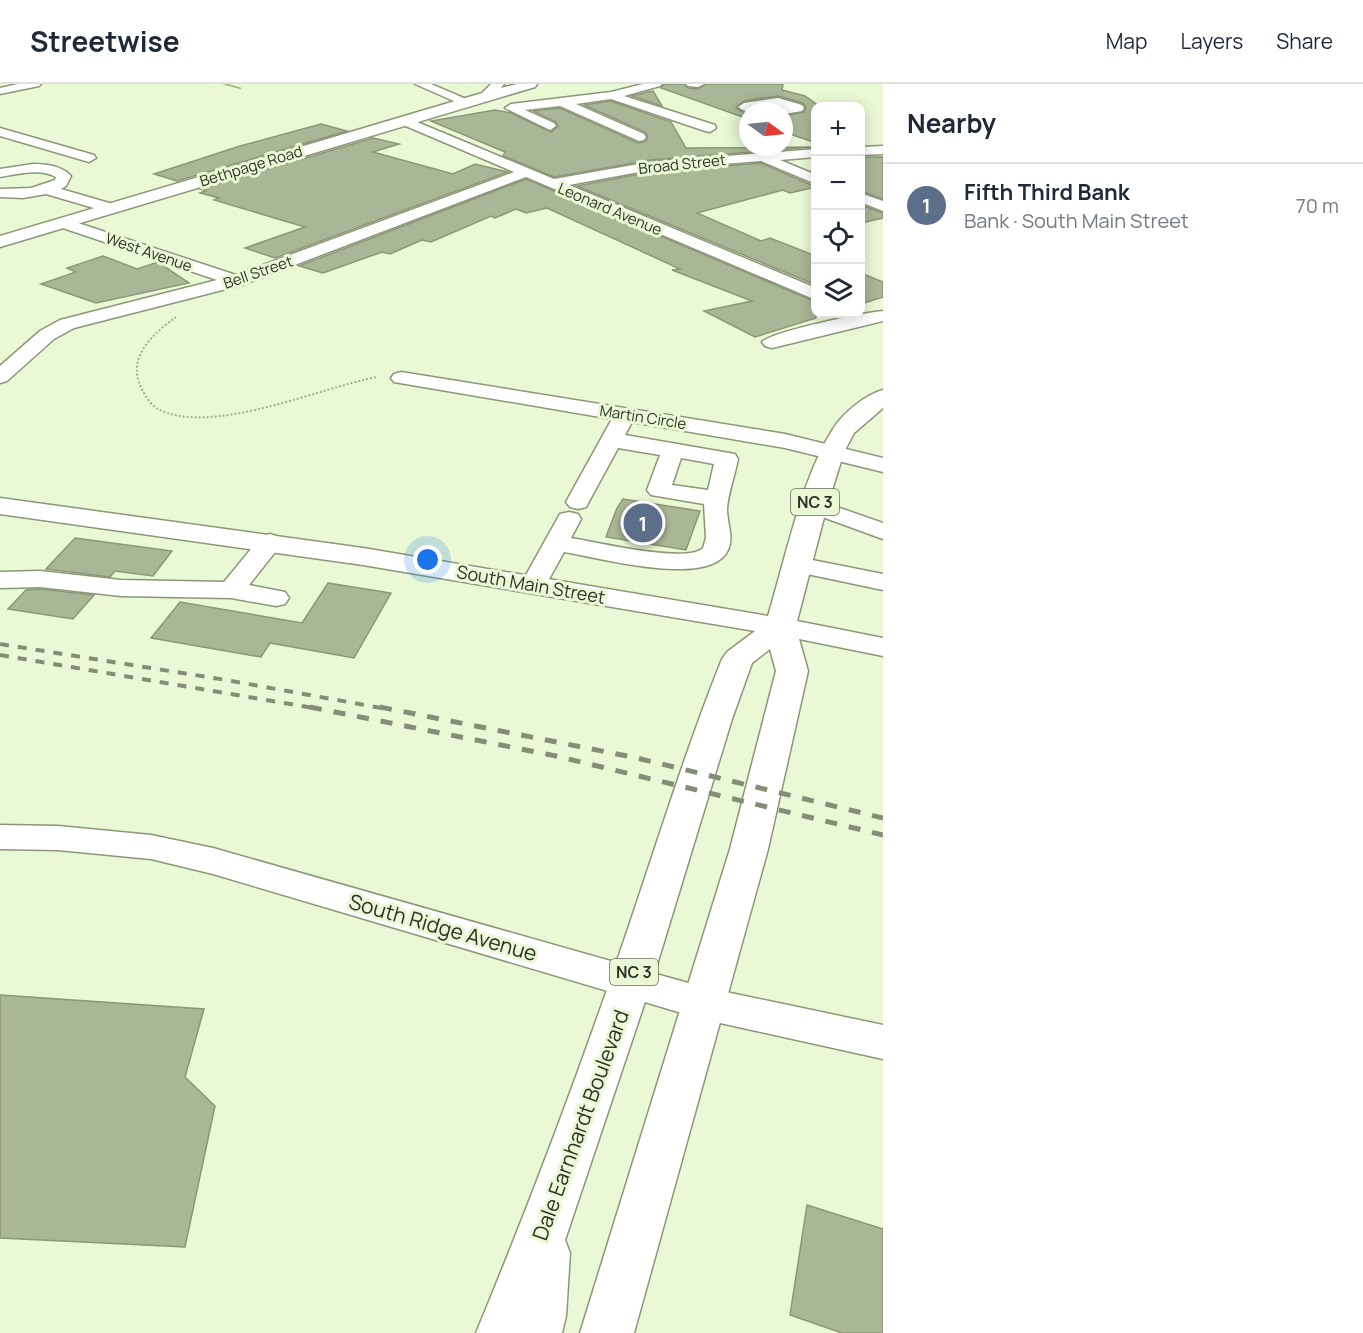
<!DOCTYPE html>
<html lang="en">
<head>
<meta charset="utf-8">
<style>
  body { margin:0; font-family:Manrope,sans-serif; background:#f6f6f7; color:#1f2937 }
  .controls { position:absolute; right:18px; top:18px; display:grid; overflow:hidden; border-radius:12px; box-shadow:0 3px 15px #0003 }
  .controls button { width:54px; height:54px; display:grid; place-items:center; padding:0; border:0; border-bottom:2px solid #e0e1e3; background:#fff; color:#1f2937; font:30px sans-serif }
  .compass { position:absolute; left:739px; top:18px; width:54px; height:54px; border-radius:50%; background:#fff; box-shadow:0 3px 15px #0003; rotate:105deg }
  .you { position:absolute; left:428px; top:476px; width:21px; height:21px; margin:-15px; border:4px solid #fff; border-radius:50%; background:#1a73e8; box-shadow:0 0 0 9px #1a73e833 }
  .badge { display:grid; place-items:center; width:39px; height:39px; border-radius:50%; background:#d93025; color:#fff; font-size:20px; font-weight:700 }
  .pin { position:absolute; translate:-50% -50%; border:3px solid #fff; box-shadow:0 2px 6px #0006 }
  .list { margin:0; padding:0; list-style:none }
  h2 { display:flex; justify-content:space-between; align-items:center; height:78px; margin:0; padding:0 24px; font-size:26px }
  h2 small { font-size:20px; font-weight:400; color:#747a83 }
  .list li { display:grid; grid-template-columns:39px 1fr auto; gap:18px; align-items:center; box-sizing:border-box; height:84px; padding:0 24px; border-top:2px solid #e0e1e3 }
  .list b { display:block; font-size:22px; white-space:nowrap }
  .list p { margin:0; font-size:20px; white-space:nowrap; color:#747a83 }
  .list em { font-size:20px; font-style:normal; color:#747a83 }
  .icon { flex:none; width:33px; height:33px; fill:none; stroke:currentColor; stroke-width:2; stroke-linecap:round; stroke-linejoin:round }
  .map { position:relative; flex:none; width:883px; height:1249px; overflow:hidden }
  header { display:flex; align-items:center; gap:36px; box-sizing:border-box; height:84px; padding:0 30px; background:#fff; border-bottom:2px solid #e0e1e3 }
  header strong { font-size:28px }
  nav { display:flex; gap:33px; margin-inline-start:auto; font-size:21px }
  main { display:flex }
  aside { flex:1; background:#fff }
  .map>svg:first-child { display:block }
  .lines { fill:none; stroke-linecap:round; stroke-linejoin:round }
  .stream { fill:#98b36a; fill-rule:evenodd }
  .building { fill:#aab796; stroke:#8b9777; stroke-width:1.5 }
  .minor-casing { stroke:#8b9778; stroke-width:3 }
  .major-casing { stroke:#8b9778; stroke-width:3 }
  .path { stroke:#a2ad92; stroke-width:2; stroke-dasharray:2 2; stroke-linecap:butt }
  .minor { fill:#fff; fill-rule:evenodd }
  .major { fill:#fff; fill-rule:evenodd }
  .rail-far1 { stroke:#848d76; stroke-width:4; stroke-dasharray:9 9; stroke-linecap:butt }
  .rail { stroke:#848d76; stroke-width:5; stroke-dasharray:12 12; stroke-linecap:butt }
  .labels { text-anchor:middle; dominant-baseline:central; stroke-width:6; stroke-linejoin:round; paint-order:stroke }
  .far-street-label { font-size:15px; fill:#2d3225; stroke:#eaf8d5 }
  .shield { fill:#eaf8d5; stroke:#666d5a; stroke-width:1.5 }
  .shield-label { font-size:16px; font-weight:bold; fill:#2d3225 }
  .street-label { font-size:18px; fill:#2d3225; stroke:#eaf8d5 }
  .near-street-label { font-size:21px; fill:#2d3225; stroke:#eaf8d5 }
</style>
</head>
<body>
<header>
<strong>Streetwise</strong>
<nav><a>Map</a><a>Layers</a><a>Share</a></nav>
</header>
<main>
<div class="map">
<svg width="883" height="1249" viewBox="0 0 883 1249">
  <rect width="100%" height="100%" fill="#eaf8d5"/>
  <g class="lines">
    <!-- stream -->
    <path class="stream" d="M 222,0 L 228,0 L 242,4 L 240,5 Z"/>
  </g>
  <!-- building -->
  <g class="building">
    <path d="M 664,0 L 684,0 L 688,4 L 698,5 L 706,0 L 783,0 L 782,6 L 805,12 L 816,20 L 816,59 L 784,48 L 784,32 L 804,28 L 806,23 L 803,19 L 778,12 L 744,17 L 736,24 L 748,31 L 748,35 L 661,4 Z"/>
    <path d="M 653,7 L 662,22 L 632,12 L 648,8 Z"/>
    <path d="M 611,17 L 671,38 L 686,64 L 813,63 L 650,76 L 554,93 L 503,72 L 505,68 L 431,37 L 495,26 L 511,29 L 551,48 L 558,42 L 556,38 L 533,27 L 560,24 L 638,59 L 646,57 L 648,52 L 645,48 L 584,21 Z"/>
    <path d="M 321,40 L 347,47 L 177,97 L 154,90 L 240,62 Z"/>
    <path d="M 373,54 L 399,60 L 373,68 L 453,90 L 475,80 L 508,88 L 275,174 L 245,164 L 305,143 L 214,116 L 219,114 L 200,109 L 206,107 L 201,105 Z"/>
    <path d="M 861,73 L 883,73 L 883,115 L 861,107 Z"/>
    <path d="M 761,79 L 816,103 L 790,109 L 783,106 L 697,129 L 761,157 L 770,154 L 816,172 L 816,201 L 577,102 L 650,88 Z"/>
    <path d="M 526,95 L 816,218 L 816,234 L 755,253 L 704,227 L 752,217 L 672,186 L 680,185 L 547,124 L 526,129 L 516,125 L 495,134 L 491,132 L 431,158 L 422,156 L 390,170 L 382,168 L 323,189 L 299,182 Z"/>
    <path d="M 861,121 L 883,129 L 883,134 L 861,139 Z"/>
    <path d="M 103,172 L 137,185 L 158,178 L 189,199 L 96,219 L 41,200 L 76,188 L 67,184 Z"/>
    <path d="M 861,189 L 883,198 L 883,213 L 861,220 Z"/>
    <path d="M 623,415 L 700,427 L 686,466 L 606,453 L 617,424 Z"/>
    <path d="M 75,454 L 172,467 L 153,492 L 115,487 L 110,493 L 46,485 Z"/>
    <path d="M 328,499 L 391,509 L 354,574 L 270,559 L 261,573 L 151,554 L 180,518 L 302,539 Z"/>
    <path d="M 40,505 L 94,511 L 73,535 L 8,525 L 26,506 Z"/>
    <path d="M 0,911 L 204,925 L 185,993 L 215,1022 L 185,1163 L 0,1154 Z"/>
    <path d="M 807,1121 L 883,1145 L 883,1249 L 842,1249 L 790,1231 Z"/>
  </g>
  <g class="lines">
    <defs>
      <g id="minor">
        <path d="M 18,0 L 41,0 L 39,2 L 0,10 L 0,4 Z"/>
        <path d="M 415,0 L 431,0 L 473,18 L 467,22 L 463,21 Z"/>
        <path d="M 643,0 L 662,0 L 660,2 L 624,12 L 715,41 L 716,44 L 710,48 L 705,47 L 611,15 L 576,20 L 644,50 L 646,53 L 644,56 L 639,57 L 560,22 L 525,26 L 554,39 L 556,42 L 550,46 L 505,24 L 511,20 L 611,8 Z"/>
        <path d="M 686,0 L 704,0 L 698,3 L 688,2 Z"/>
        <path d="M 778,14 L 802,21 L 804,24 L 802,27 L 784,30 L 784,27 L 776,27 L 783,23 L 777,22 L 759,24 L 761,27 L 748,29 L 738,23 L 744,19 Z"/>
        <path d="M 405,33 L 554,95 L 650,78 L 816,65 L 816,73 L 780,76 L 816,91 L 816,100 L 761,77 L 650,86 L 569,101 L 816,204 L 816,216 L 526,93 L 242,201 L 74,244 L 54,255 L 7,297 L 0,299 L 0,282 L 40,247 L 60,236 L 217,196 L 57,142 L 55,139 L 57,136 L 69,136 L 236,191 L 514,88 L 401,40 L 399,37 L 401,34 Z"/>
        <path d="M 0,44 L 94,71 L 96,74 L 89,78 L 0,52 Z"/>
        <path d="M 883,62 L 883,70 L 860,71 L 860,63 Z"/>
        <path d="M 33,80 C 47,80 62,82 71,92 L 66,102 L 61,105 L 116,121 L 119,124 L 111,129 L 46,110 L 23,114 L 0,113 L 0,105 L 31,104 L 55,96 L 56,93 C 40,84 18,90 0,93 L 0,85 Z"/>
        <path d="M 860,109 L 883,117 L 883,127 L 860,118 Z"/>
        <path d="M 883,227 L 883,237 L 772,264 L 765,262 L 762,258 C 770,248 866,228 883,227 Z"/>
        <path d="M 401,288 L 785,350 L 883,374 L 883,388 L 785,364 L 632,338 L 625,351 L 735,370 L 738,375 C 735,391 728,409 727,425 C 727,439 734,453 728,466 C 710,505 597,473 564,468 L 543,506 L 534,508 L 525,506 L 521,500 L 560,430 L 569,428 L 578,430 L 581,435 L 571,454 C 596,458 687,480 703,464 L 706,454 L 704,420 L 651,411 L 647,406 L 660,371 L 618,364 L 586,423 L 578,425 L 570,423 L 566,418 L 612,335 L 394,298 L 391,294 L 394,290 ZM 681,374 L 714,380 L 708,406 L 672,401 Z"/>
        <path d="M 814,415 L 883,439 L 883,455 L 806,427 L 802,422 L 806,417 Z"/>
        <path d="M 270,450 L 279,453 L 283,458 L 249,501 L 285,508 L 289,514 L 285,520 L 276,522 L 231,514 L 121,512 L 40,503 L 0,504 L 0,488 L 40,487 L 121,496 L 224,498 L 261,453 Z"/>
        <path d="M 797,473 L 883,490 L 883,506 L 788,486 L 784,481 L 788,476 Z"/>
        <path d="M 0,741 L 58,742 L 151,751 L 213,764 L 702,903 L 883,941 L 883,975 L 702,935 L 213,790 L 151,775 L 58,766 L 0,765 Z"/>
      </g>
      <g id="major">
        <path d="M 491,0 L 504,0 L 501,4 L 517,0 L 537,0 L 535,3 L 0,163 L 0,152 L 482,9 Z"/>
        <path d="M 883,306 L 883,324 L 854,349 L 844,368 L 827,422 L 797,537 L 883,554 L 883,572 L 799,555 L 808,587 L 768,765 L 634,1249 L 580,1249 L 730,765 L 776,587 L 770,565 L 752,579 L 732,635 L 652,897 L 565,1156 L 570,1169 L 566,1232 L 562,1249 L 476,1249 C 524,1133 569,1015 610,897 C 648,789 680,680 722,575 L 727,568 L 755,547 L 363,481 L 0,430 L 0,414 L 363,464 L 768,532 C 785,476 802,393 833,345 C 843,329 865,311 883,306 Z"/>
      </g>
    </defs>
    <!-- minor casing -->
    <use href="#minor" class="minor-casing"/>
    <!-- major casing -->
    <use href="#major" class="major-casing"/>
    <!-- path -->
    <path class="path" d="M 176,233 C 157,247 131,268 138,295 C 141,306 149,320 158,325 C 211,353 321,303 377,293"/>
    <!-- minor -->
    <use href="#minor" class="minor"/>
    <!-- major -->
    <use href="#major" class="major"/>
    <!-- rail-far1 -->
    <g class="rail-far1">
      <path d="M 0,560 L 226,596 L 387,625"/>
      <path d="M 0,571 L 319,625"/>
    </g>
    <!-- rail -->
    <g class="rail">
      <path d="M 310,623 L 556,672 L 883,751"/>
      <path d="M 380,623 L 637,674 L 883,734"/>
    </g>
  </g>
  <g class="labels">
    <!-- far-street labels -->
    <g class="far-street-label">
      <text transform="translate(682 80) rotate(-6)">Broad Street</text>
      <text transform="translate(251 82) rotate(-17)">Bethpage Road</text>
      <text transform="translate(610 125) rotate(23)">Leonard Avenue</text>
      <text transform="translate(149 168) rotate(19)">West Avenue</text>
      <text transform="translate(258 188) rotate(-19)">Bell Street</text>
      <text transform="translate(643 333) rotate(9)">Martin Circle</text>
    </g>
    <!-- shield labels -->
    <g class="shield">
      <rect x="791" y="405" width="48" height="26" rx="4.5"/>
      <rect x="610" y="875" width="48" height="26" rx="4.5"/>
    </g>
    <g class="shield-label">
      <text x="815" y="418">NC 3</text>
      <text x="634" y="888">NC 3</text>
    </g>
    <!-- street labels -->
    <g class="street-label">
      <text transform="translate(531 500) rotate(10)">South Main Street</text>
    </g>
    <!-- near-street labels -->
    <g class="near-street-label">
      <text transform="translate(443 843) rotate(16)">South Ridge Avenue</text>
      <text transform="translate(580 1041) rotate(-70)">Dale Earnhardt Boulevard</text>
    </g>
  </g>
</svg>
<div class="controls">
<button>+</button>
<button>−</button>
<button><svg class="icon" aria-label="locate" viewBox="0 0 24 24"><circle cx="12" cy="12" r="6"/><path d="M12 2v4M12 18v4M2 12h4M18 12h4"/></svg></button>
<button><svg class="icon" aria-label="layers" viewBox="0 0 24 24"><path d="M12 4l9 5-9 5-9-5zM3 14l9 5 9-5"/></svg></button>
</div>
<svg class="compass" viewBox="-18 -18 36 36"><path d="M0-13l5 13h-10z" fill="#e53935"/><path d="M0 13l5-13h-10z" fill="#747a83"/></svg>
<div class="you"></div>
<div class="pin badge" style="left:643px;top:439px;background:#5c6f8a">1</div>
</div>
<aside>
<h2>Nearby<small></small></h2>
<ul class="list">
<li><span class="badge" style="background:#5c6f8a">1</span><div><b>Fifth Third Bank</b><p>Bank · South Main Street</p></div><em>70 m</em></li>
</ul>
</aside>
</main>
</body>
</html>
